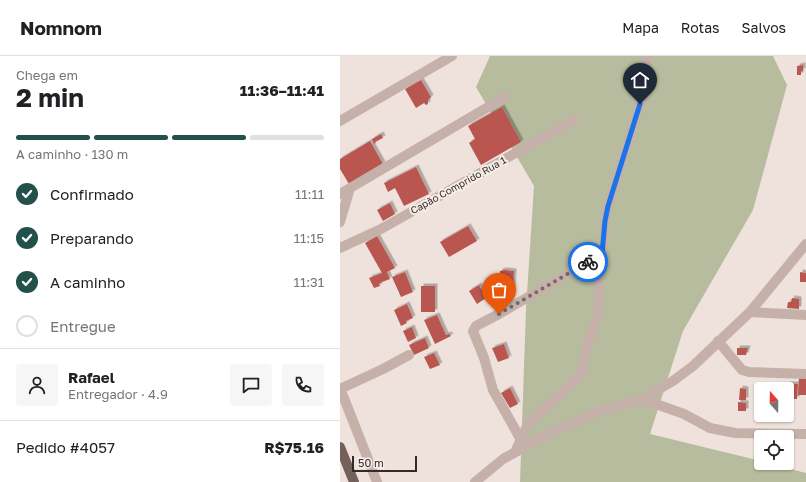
<!DOCTYPE html>
<html lang="pt">
<head>
<meta charset="utf-8">
<style>
  :root { --surface:#fff; --page:#f6f6f6; --text:#202124; --muted:#757577; --line:#e0e0e0; --accent:#22504b }
  body { margin:0; font-family:"Golos Text",sans-serif; background:var(--page); color:var(--text); height:100vh; display:flex; flex-direction:column; font-size:15px; white-space:nowrap }
  * { box-sizing:border-box; margin:0 }
  p { font-size:13px; color:var(--muted) }
  .icon { flex:none; width:22px; height:22px; fill:none; stroke:currentColor; stroke-width:2; stroke-linecap:round; stroke-linejoin:round }
  .map { position:relative; flex:1; overflow:hidden }
  .sheet { display:flex; flex-direction:column; background:var(--surface); width:340px }
  .sheet>* { flex:none }
  .needle { width:26px; rotate:340deg }
  .tools { position:absolute; left:414px; top:326px; display:grid; gap:8px }
  .tools a { display:grid; place-items:center; width:40px; height:40px; border-radius:4px; background:var(--surface); box-shadow:0 1px 3px #0004; font-size:20px }
  .scale { position:absolute; left:12px; bottom:10px; width:65px; box-sizing:border-box; padding-left:4px; border:2px solid #342a28; border-top:0; font-size:11px; line-height:14px; white-space:nowrap; color:#342a28; -webkit-text-stroke:3px #f7ede8; paint-order:stroke }
  .pin { position:absolute; display:grid; place-items:center; width:34px; height:34px; color:#fff; margin:-41px -17px; border-radius:50% 50% 50% 0; rotate:-45deg; box-shadow:0 0 4px #0007 }
  .pin .icon { rotate:45deg }
  .courier { position:absolute; display:grid; place-items:center; width:40px; height:40px; margin:-20px; border:3px solid #1a73e8; border-radius:50%; background:#fff; color:#222; box-shadow:0 1px 5px #0007 }
  .summary em { font-style:normal; font-weight:700 }
  .summary div { display:flex; flex-direction:column-reverse }
  .summary { display:flex; align-items:center; justify-content:space-between; height:68px; padding:0 16px }
  h1 { font-size:26px; font-weight:700; line-height:30px }
  .bar { display:grid; grid-template-columns:repeat(4,1fr); gap:6px 4px; align-content:center; height:48px; padding:0 16px }
  .bar i { height:5px; border-radius:3px; background:var(--line) }
  .bar .current { background:var(--accent) }
  .bar p { grid-column:span 4 }
  .line { display:flex; align-items:center; gap:10px; padding:0 16px; border-top:1px solid var(--line) }
  .line div { flex:1 }
  .round { display:grid; place-items:center; flex:none; width:42px; height:42px; border-radius:4px; background:var(--page) }
  ol { padding:0 16px; list-style:none }
  li { display:flex; align-items:center; gap:12px; height:44px }
  li p { margin-inline-start:auto }
  li .icon { padding:4px; border-radius:50%; background:var(--accent); color:#fff; stroke-width:4 }
  li:last-child { color:var(--muted) }
  li i { width:22px; height:22px; border:2px solid var(--line); border-radius:50% }
  header { display:flex; align-items:center; gap:24px; box-sizing:border-box; height:56px; padding:0 20px; background:var(--surface); border-bottom:1px solid var(--line) }
  header strong { font-size:19px }
  nav { display:flex; gap:22px; margin-inline-start:auto; font-size:14px }
  main { display:flex; flex:1; min-height:0 }
  .map>svg:first-child { display:block }
  .green { fill:#b7bc9e }
  .building { fill:#b85750; filter:url(#shadow) }
  .lines { fill:none; stroke-linecap:round; stroke-linejoin:round }
  .minor { stroke:#c5b1a9; stroke-width:10 }
  .major { stroke:#745f5b; stroke-width:10 }
  .done { stroke:#756a67; stroke-width:4; stroke-dasharray:0 7.2 }
  .route { stroke:#1a73e8; stroke-width:5 }
  .labels { text-anchor:middle; stroke-width:4; stroke-linejoin:round; paint-order:stroke }
  .street-label { font-size:10px; fill:#342a28; stroke:#f7ede8 }
</style>
</head>
<body>
<header>
<strong>Nomnom</strong>
<nav><a>Mapa</a><a>Rotas</a><a>Salvos</a></nav>
</header>
<main>
<section class="sheet">
<div class="summary"><div><h1>2 min</h1><p>Chega em</p></div><em>11:36–11:41</em></div>
<div class="bar"><i class="current"></i><i class="current"></i><i class="current"></i><i></i><p>A caminho · 130 m</p></div>
<ol>
<li><svg class="icon" aria-label="check" viewBox="0 0 24 24"><path d="M5 12l5 5 9-10"/></svg>Confirmado<p>11:11</p></li>
<li><svg class="icon" aria-label="check" viewBox="0 0 24 24"><path d="M5 12l5 5 9-10"/></svg>Preparando<p>11:15</p></li>
<li><svg class="icon" aria-label="check" viewBox="0 0 24 24"><path d="M5 12l5 5 9-10"/></svg>A caminho<p>11:31</p></li>
<li><i></i>Entregue</li>
</ol>
<div class="line" style="height:72px"><a class="round"><svg class="icon" aria-label="person" viewBox="0 0 24 24"><circle cx="12" cy="8" r="4"/><path d="M4 21q1-7 8-7t8 7"/></svg></a><div><b>Rafael</b><p>Entregador · 4.9</p></div><a class="round"><svg class="icon" aria-label="chat" viewBox="0 0 24 24"><path d="M4 5h16v11H9l-5 4z"/></svg></a><a class="round"><svg class="icon" aria-label="phone" viewBox="0 0 24 24"><path d="M5 4h4l2 5-3 2q2 4 5 5l2-3 5 2v4C11 20 4 13 5 4z"/></svg></a></div>
<div class="line" style="height:52px"><div>Pedido #4057</div><b>R$75.16</b></div>
</section>
<div class="map">
<svg width="466" height="426" viewBox="0 0 466 426">
  <defs>
    <filter id="shadow"><feDropShadow dx="2.5" dy="-2.5" stdDeviation="0" flood-color="#0004"/></filter>
  </defs>
  <rect width="100%" height="100%" fill="#efe2dc"/>
  <path class="green" d="M150 0H433L447 29 413 154 343 275 310 378 421 405V407H427L466 417V426H180L186 253 194 130 136 31Z"/>
  <path class="building" d="M463 9V15H461V19H457V10Z
    M81 24 91 41 88 44V48L86 49 84 47 76 52 65 33Z
    M162 51 181 86 141 109 129 87 135 83 128 70Z
    M41 78 43 82 35 86 36 87 34 88 32 83Z
    M30 85 43 108 9 128 0 113V103Z
    M76 111 89 138 64 150 55 132 48 136 44 127Z
    M50 147 55 158 43 165 37 154Z
    M128 170 137 185 109 201 100 186Z
    M37 180 55 212 47 216 50 223 42 226 39 228 40 230 34 232 29 222 42 217 25 187Z
    M164 214 174 215 173 232H160V215Z
    M65 216 73 236 61 241 52 221Z
    M460 216 466 217V226H460Z
    M153 225 158 234 153 236 149 227Z
    M139 229 146 242 137 248 129 235Z
    M81 230H95V256H81Z
    M452 242 459 243V253L447 252 448 246H451Z
    M67 248 73 262 66 265 67 267 61 270 54 254Z
    M97 259 106 279 109 278 111 280 95 288 84 264Z
    M72 271 76 282 68 286 63 275Z
    M85 282 89 292 74 299 69 289Z
    M164 288 169 302 158 306 152 292Z
    M397 292H408L406 299H397Z
    M94 297 100 309 90 313 84 301Z
    M459 322H466V339H458Z
    M447 328H458L457 343H452L451 340H447Z
    M170 332 178 348 170 352 161 337Z
    M400 332 406 333V344H399Z
    M398 346 406 347V355H398Z"/>
  <g class="lines">
    <path class="minor" d="M0 65 112 0
      M0 138 165 41
      M0 166 10 132
      M0 192 41 173 234 64
      M410 256 466 259
      M378 285 402 314 409 316 466 318
      M0 332 37 426
      M0 333 43 313 69 299
      M302 343 344 358 370 372 395 377 466 378
      M181 384 153 334 144 302 133 275 136 270 159 258 262 198
      M175 396 188 368 241 319 246 293 258 258 259 224 265 165 268 150 304 34 307 0
      M135 426 163 403 210 377 260 355 302 343 333 325 353 310 410 256 466 188"/>
    <path class="major" d="M0 391 14 426"/>
  </g>
  <g class="lines">
    <path class="done" d="M159 258 248 206"/>
    <path class="route" d="M248 206 262 198 265 165 268 150 300 48"/>
  </g>
  <g class="labels">
    <g class="street-label">
      <text transform="translate(118 129) rotate(-29)" y="4">Capão Comprido Rua 1</text>
    </g>
  </g>
</svg>
<div class="tools">
<a><svg class="needle" viewBox="-14 -14 28 28"><path d="M0-13l5 13h-10z" fill="#e53935"/><path d="M0 13l5-13h-10z" fill="#757577"/></svg></a>
<a><svg class="icon" aria-label="locate" viewBox="0 0 24 24"><circle cx="12" cy="12" r="6"/><path d="M12 2v4M12 18v4M2 12h4M18 12h4"/></svg></a>
</div>
<div class="scale">50 m</div>
<div class="pin" style="left:159px;top:258px;background:#ea580c"><svg class="icon" aria-label="bag" viewBox="0 0 24 24"><path d="M5 8h14l-1 12H6zM9 8a3 3 0 0 1 6 0"/></svg></div>
<div class="pin" style="left:300px;top:48px;background:#1f2937"><svg class="icon" aria-label="home" viewBox="0 0 24 24"><path d="M3 11l9-7 9 7M6 9v11h12V9"/></svg></div>
<div class="courier" style="left:248px;top:206px"><svg class="icon" aria-label="bike" viewBox="0 0 24 24"><circle cx="6" cy="16" r="4"/><circle cx="18" cy="16" r="4"/><path d="M6 16l4-8h5l3 8M10 8l3 8H6M13 5h3"/></svg></div>
</div>
</main>
</body>
</html>
